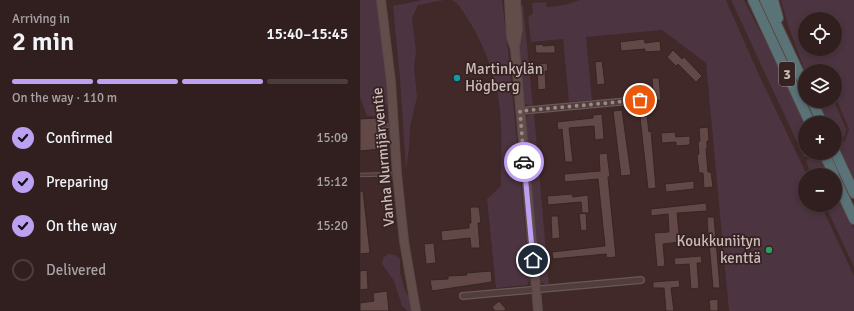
<!DOCTYPE html>
<html lang="en">
<head>
<meta charset="utf-8">
<style>
  :root { --surface:#301f1e; --page:#382727; --text:#f1f3f6; --muted:#a8a2a4; --line:#4b3d3c; --accent:#bca0f2 }
  body { margin:0; font-family:Signika,sans-serif; background:var(--page); color:var(--text); height:100vh; display:flex; flex-direction:column; font-size:15px; white-space:nowrap }
  * { box-sizing:border-box; margin:0 }
  p { font-size:13px; color:var(--muted) }
  .icon { flex:none; width:22px; height:22px; fill:none; stroke:currentColor; stroke-width:2; stroke-linecap:round; stroke-linejoin:round }
  .map { position:relative; flex:1; overflow:hidden }
  .details { display:flex; flex-direction:column; background:var(--surface); width:360px }
  .details>* { flex:none }
  .fabs { position:absolute; left:438px; top:12px; display:grid; gap:8px }
  .fabs a { display:grid; place-items:center; width:44px; height:44px; border-radius:50%; background:var(--surface); box-shadow:0 2px 6px #0003,0 0 0 1px var(--line); font-size:20px }
  .pin { position:absolute; display:grid; place-items:center; width:34px; height:34px; color:#fff; margin:-17px; border:2px solid #fff; border-radius:50%; box-shadow:0 1px 4px #0007 }
  .courier { position:absolute; display:grid; place-items:center; width:40px; height:40px; margin:-20px; border:3px solid #bca0f2; border-radius:50%; background:#fff; color:#222; box-shadow:0 1px 5px #0007 }
  .head em { font-style:normal; font-weight:600 }
  .head div { display:flex; flex-direction:column-reverse }
  .head { display:flex; align-items:center; justify-content:space-between; height:68px; padding:0 12px }
  h1 { font-size:26px; font-weight:600; line-height:30px }
  .bar { display:grid; grid-template-columns:repeat(4,1fr); gap:6px 4px; align-content:center; height:48px; padding:0 12px }
  .bar i { height:5px; border-radius:3px; background:var(--line) }
  .bar .active { background:var(--accent) }
  .bar p { grid-column:span 4 }
  ol { padding:0 12px; list-style:none }
  li { display:flex; align-items:center; gap:12px; height:44px }
  li p { margin-inline-start:auto }
  li .icon { padding:4px; border-radius:50%; background:var(--accent); color:#111; stroke-width:4 }
  li:last-child { color:var(--muted) }
  li i { width:22px; height:22px; border:2px solid var(--line); border-radius:50% }
  main { display:flex; flex:1; min-height:0 }
  .map>svg:first-child { display:block }
  .green { fill:#4c3441; fill-rule:evenodd }
  .building { fill:#624947; stroke:#372423 }
  .lines { fill:none; stroke-linecap:round; stroke-linejoin:round }
  .lane-casing { stroke:#6a5857; stroke-width:4.5 }
  .street-casing { stroke:#6a5857; stroke-width:8 }
  .secondary-casing { stroke:#594746; stroke-width:10 }
  .highway-casing { stroke:#574544; stroke-width:12 }
  .lane { stroke:#503d3c; stroke-width:2.5 }
  .street { stroke:#503d3c; stroke-width:5.5 }
  .secondary { stroke:#634d4a; stroke-width:8 }
  .highway { stroke:#597376; stroke-width:10 }
  .done { stroke:#9a8786; stroke-width:4; stroke-dasharray:0 7.2 }
  .route { stroke:#bca0f2; stroke-width:5 }
  .culture-dot { fill:#0f9aa8; stroke:#352221; stroke-width:1.5 }
  .leisure-dot { fill:#2e9e5b; stroke:#352221; stroke-width:1.5 }
  .labels { text-anchor:middle; stroke-width:3.5; stroke-linejoin:round; paint-order:stroke }
  .shield { fill:#352221; stroke:#9d8c8b; stroke-width:1 }
  .shield-label { font-size:14px; font-weight:bold; fill:#cabab9 }
  .poi-label { font-size:15px; fill:#cabab9; stroke:#352221; text-anchor:start }
  .street-label { font-size:15px; fill:#cabab9; stroke:#352221 }
</style>
</head>
<body>
<main>
<section class="details">
<div class="head"><div><h1>2 min</h1><p>Arriving in</p></div><em>15:40–15:45</em></div>
<div class="bar"><i class="active"></i><i class="active"></i><i class="active"></i><i></i><p>On the way · 110 m</p></div>
<ol>
<li><svg class="icon" aria-label="check" viewBox="0 0 24 24"><path d="M5 12l5 5 9-10"/></svg>Confirmed<p>15:09</p></li>
<li><svg class="icon" aria-label="check" viewBox="0 0 24 24"><path d="M5 12l5 5 9-10"/></svg>Preparing<p>15:12</p></li>
<li><svg class="icon" aria-label="check" viewBox="0 0 24 24"><path d="M5 12l5 5 9-10"/></svg>On the way<p>15:20</p></li>
<li><i></i>Delivered</li>
</ol>
</section>
<div class="map">
<svg width="494" height="311" viewBox="0 0 494 311">
  <rect width="100%" height="100%" fill="#402928"/>
  <path class="green" d="M0 0H18L25 56 23 57 25 69 28 109 25 102 27 121H23L18 116H7L0 97Z
    M63 0H84L58 5 52 18 56 51 54 67 57 97 50 127 49 148 46 170 40 79 33 6Z
    M92 0H142L148 49 170 279 167 285 136 288 127 199 141 186C141 165 142 145 141 125 140 89 128 51 109 21 104 14 100 4 92 0Z
    M220 0H366L399 75 447 175H445V205H461L494 276V311H369L346 63 302 30 226 37 232 100 209 102 203 39 171 42 168 17 173 13 172 3 186 2 187 7 205 5Z
    M371 0H384L410 50 445 125V153H454L444 157Z
    M421 0H494V179L478 145 485 141 489 129 475 96V71H445L428 25ZM445 19H475V49H445Z
    M163 5 173 107 165 104 163 98 160 59 159 11 160 7Z
    M458 101H474L486 129 485 136 477 143 475 139V123H468Z
    M174 113 189 286 181 282 180 279 165 123 167 116Z
    M459 154 468 175H451L446 160Z
    M475 189 494 229V267L465 205H475Z
    M28 254 35 255 40 259V272L45 291 50 298 53 311H48L42 306 34 281 22 264 23 258Z"/>
  <path class="building" d="M284 39 285 43 300 41 301 51 285 52V49L261 51 260 42Z
    M183 44V46L195 45V53H176L175 45Z
    M313 50 322 59 324 57 342 76 336 82 318 64 316 66 307 57Z
    M242 61 245 84 237 85 235 62Z
    M187 63 188 71H185L186 89 178 90 177 71H178V64Z
    M292 78H299L301 100 294 101Z
    M262 110 271 175 261 176 253 111Z
    M242 114 244 139 235 140 234 126 209 128 213 162H205L202 129 198 130 197 122 233 118V115Z
    M287 116 289 132 291 131 296 188 288 189 280 117Z
    M18 118V122L23 121 20 127 24 129 25 144H20L21 149 0 151V119Z
    M348 127 349 141H347V149H346L348 172H351L353 187 344 188 343 173H339L337 155 339 154 338 142 340 141 339 128Z
    M315 132 316 137 330 136V145L316 146V142L302 143 301 133Z
    M247 153 250 177H248L256 257 247 258 246 254 193 259 192 252 245 246 238 179 205 182 204 174 240 171 239 154Z
    M334 181V189L306 192 305 184Z
    M3 191 10 253 0 254V192Z
    M212 194 213 197 228 195 229 213H222L221 202 188 205 187 196Z
    M346 203 347 211 317 213 320 242 303 244 305 266 297 267 294 233 309 232 308 214 291 216V209Z
    M110 207H119L121 223H118L120 248H111L110 238 82 241 81 231 109 228V223H111Z
    M226 213 227 230 221 231 219 214Z
    M191 216H198L200 238 192 239Z
    M347 217H354L360 288H353L349 243 328 246 327 237 348 235Z
    M74 243 76 263 66 264 64 244Z
    M341 256 342 263H337L339 288 331 289 329 264 315 265 314 258Z
    M7 270 8 289 0 290V271Z
    M131 271 132 282 72 291 70 280 88 279V276L107 275 106 273Z
    M319 280 320 287 311 288 314 311H306L304 288H293V282Z
    M27 291 29 311H0V303L14 301 13 293Z
    M358 299V311H350L349 300Z
    M139 301 146 309 144 311H135L132 307Z"/>
  <g class="lines">
    <g class="lane-casing">
      <path id="lane" d="M23 126 33 125
        M0 175 35 174"/>
    </g>
    <g class="street-casing">
      <path id="street" d="M160 111 280 100
        M103 296 281 280"/>
    </g>
    <g class="secondary-casing">
      <path id="secondary" d="M21 0 31 82 37 174 44 241 56 311
        M149 0 151 37 155 49 178 311
        M155 46 158 29 156 0"/>
    </g>
    <g class="highway-casing">
      <path id="highway" d="M393 0 450 123
        M405 0 445 86
        M413 0 418 18
        M452 101 462 123
        M475 152 494 193
        M464 153 474 175
        M475 178 494 219"/>
    </g>
    <use href="#lane" class="lane"/>
    <use href="#street" class="street"/>
    <use href="#secondary" class="secondary"/>
    <use href="#highway" class="highway"/>
  </g>
  <g class="lines">
    <path class="done" d="M164 162 160 111 280 100"/>
    <path class="route" d="M164 162 173 260"/>
  </g>
  <circle class="culture-dot" cx="97" cy="78" r="4"/>
  <circle class="leisure-dot" cx="409" cy="250" r="4"/>
  <g class="labels">
    <rect class="shield" x="419" y="62" width="16" height="24" rx="3"/>
    <g class="shield-label">
      <text x="427" y="79">3</text>
    </g>
    <g class="poi-label">
      <text x="105" y="74">Martinkylän<tspan x="105" dy="17">Högberg</tspan></text>
      <text x="401" y="246" text-anchor="end">Koukkuniityn<tspan x="401" dy="17">kenttä</tspan></text>
    </g>
    <g class="street-label">
      <text transform="translate(23 157) rotate(-95)" y="5">Vanha Nurmijärventie</text>
    </g>
  </g>
</svg>
<div class="fabs">
<a><svg class="icon" aria-label="locate" viewBox="0 0 24 24"><circle cx="12" cy="12" r="6"/><path d="M12 2v4M12 18v4M2 12h4M18 12h4"/></svg></a>
<a><svg class="icon" aria-label="layers" viewBox="0 0 24 24"><path d="M12 4l9 5-9 5-9-5zM3 14l9 5 9-5"/></svg></a>
<a>+</a>
<a>−</a>
</div>
<div class="pin" style="left:280px;top:100px;background:#ea580c"><svg class="icon" aria-label="bag" viewBox="0 0 24 24"><path d="M5 8h14l-1 12H6zM9 8a3 3 0 0 1 6 0"/></svg></div>
<div class="pin" style="left:173px;top:260px;background:#1f2937"><svg class="icon" aria-label="home" viewBox="0 0 24 24"><path d="M3 11l9-7 9 7M6 9v11h12V9"/></svg></div>
<div class="courier" style="left:164px;top:162px"><svg class="icon" aria-label="car" viewBox="0 0 24 24"><path d="M5 17H2v-5l4-1 3-4h7l3 4 3 1v5h-3M9 17h6M6 11h13"/><circle cx="7" cy="17" r="2"/><circle cx="17" cy="17" r="2"/></svg></div>
</div>
</main>
</body>
</html>
